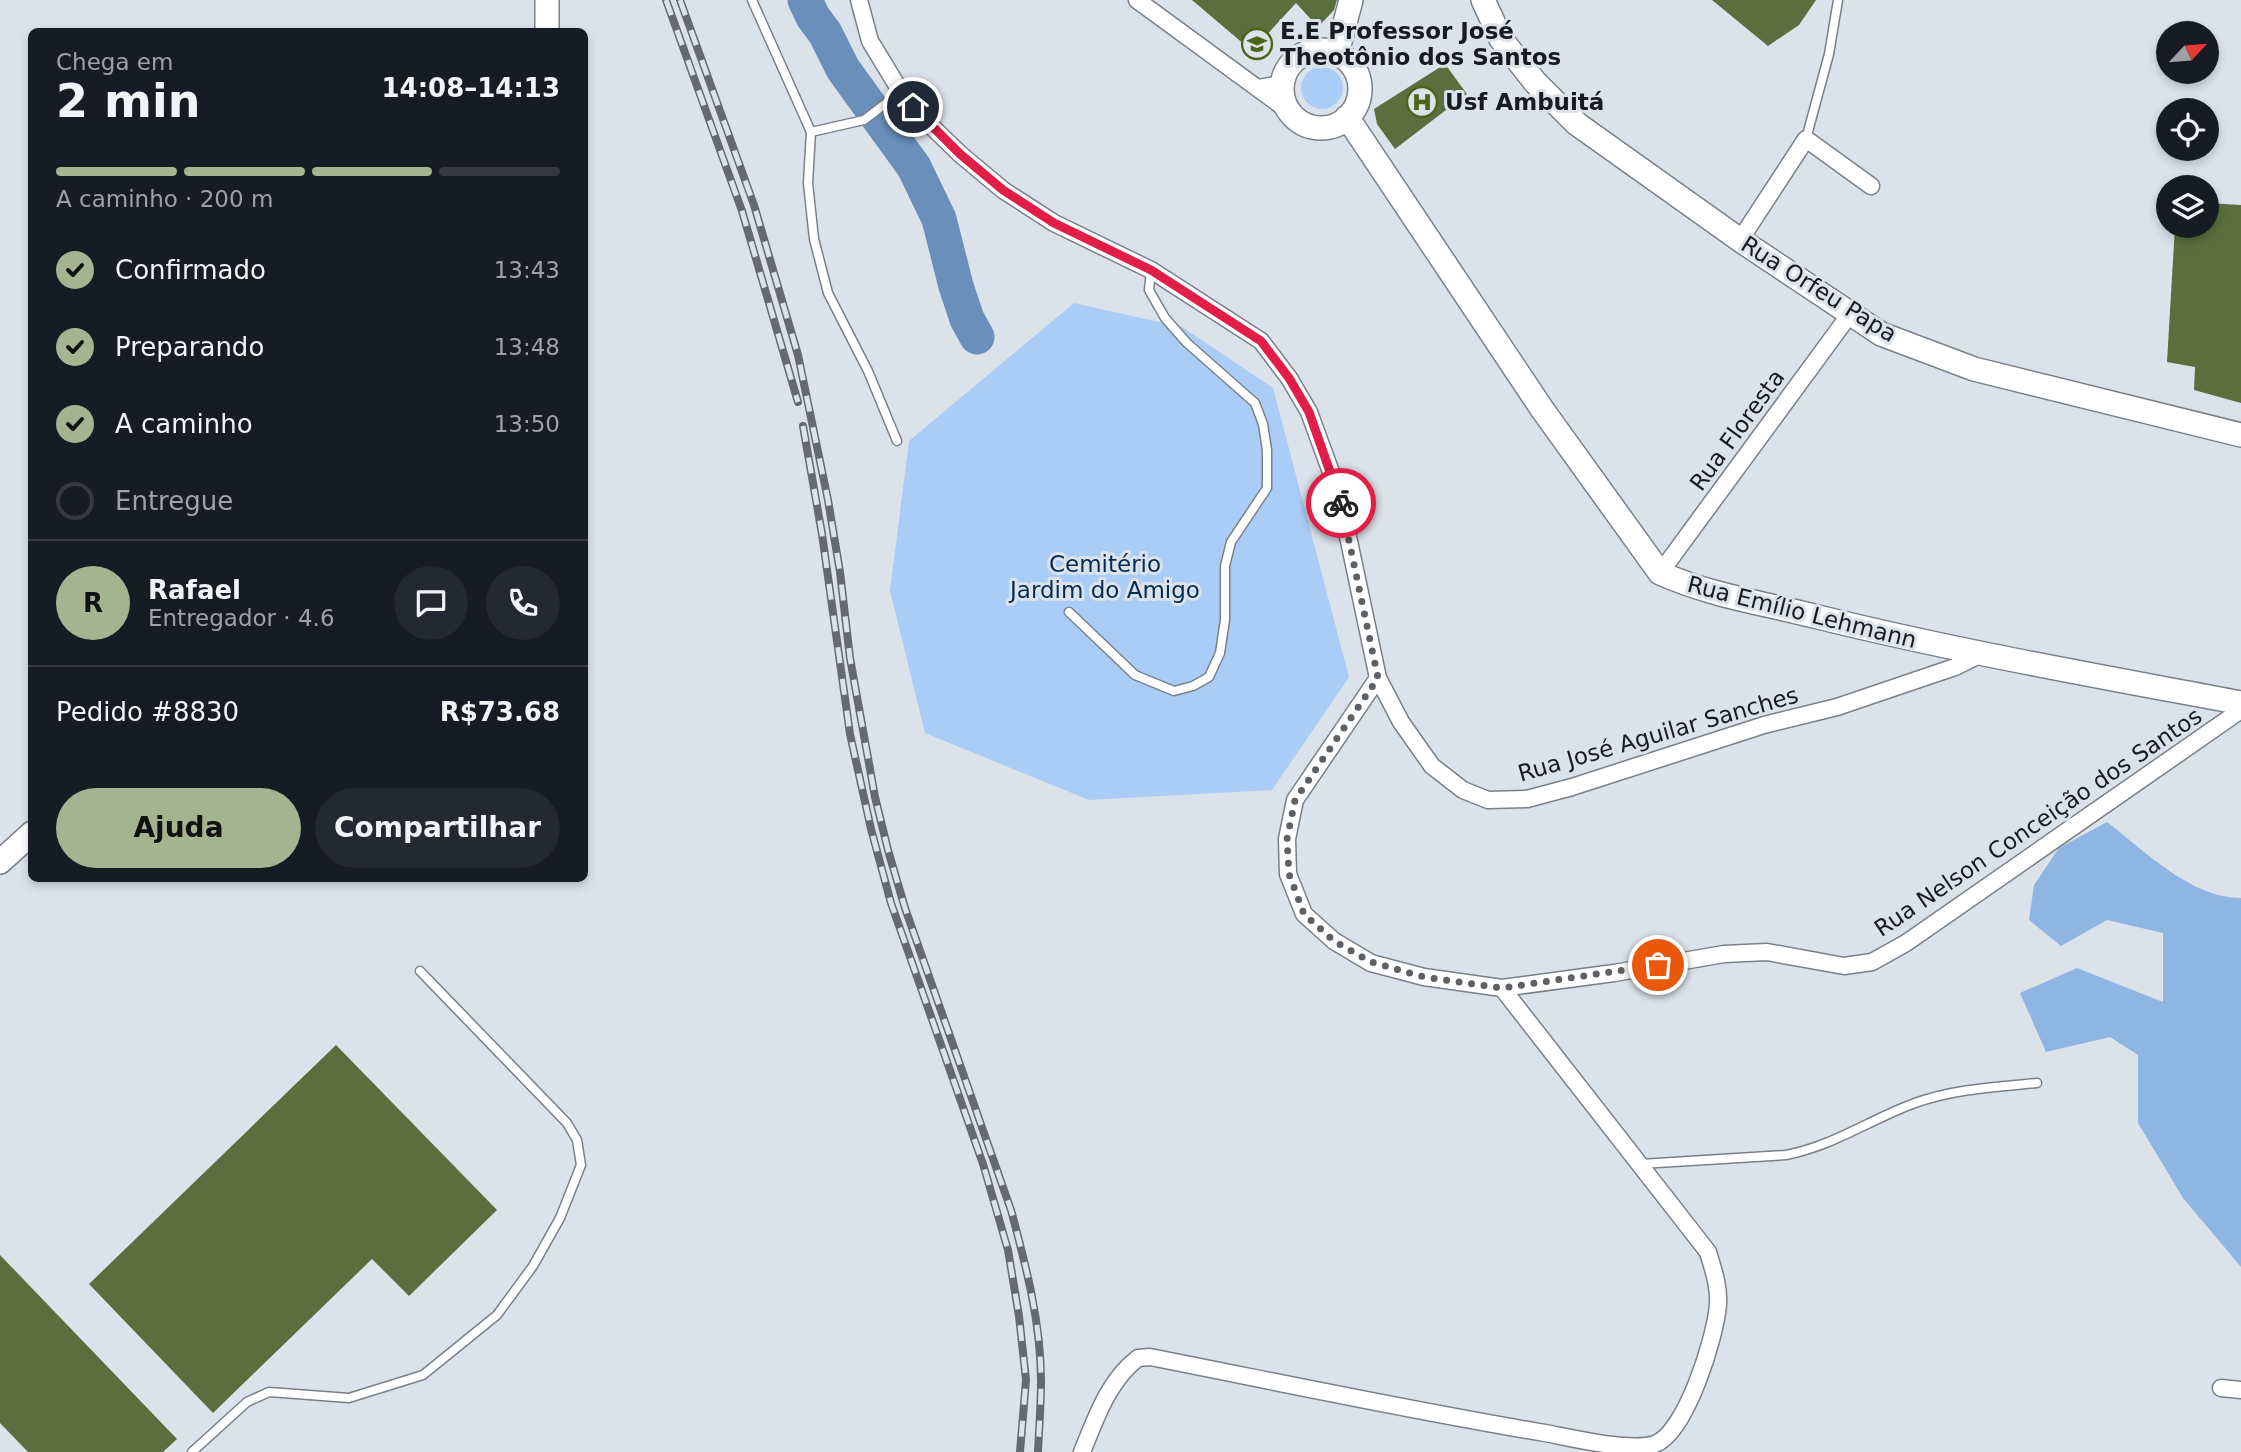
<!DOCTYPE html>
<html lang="pt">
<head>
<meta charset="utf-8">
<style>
  :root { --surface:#171b24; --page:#242831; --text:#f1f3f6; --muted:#9ea1a6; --line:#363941; --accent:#a5b391 }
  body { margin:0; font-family:"DejaVu Sans",sans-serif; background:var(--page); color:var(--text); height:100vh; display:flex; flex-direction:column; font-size:26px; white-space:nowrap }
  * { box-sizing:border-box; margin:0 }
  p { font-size:23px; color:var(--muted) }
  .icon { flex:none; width:38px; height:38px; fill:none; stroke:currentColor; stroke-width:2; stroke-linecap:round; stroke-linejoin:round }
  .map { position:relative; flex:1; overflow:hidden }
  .details { position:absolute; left:28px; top:28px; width:560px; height:854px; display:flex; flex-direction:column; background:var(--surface); border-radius:10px; box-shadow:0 4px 10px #0003 }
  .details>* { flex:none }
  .needle { width:46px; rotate:64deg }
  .buttons { position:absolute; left:2156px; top:21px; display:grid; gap:14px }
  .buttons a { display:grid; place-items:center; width:63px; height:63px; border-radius:50%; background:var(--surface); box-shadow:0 4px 10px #0003; font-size:35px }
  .pin { position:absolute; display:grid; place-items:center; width:60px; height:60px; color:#fff; margin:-30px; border:4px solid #fff; border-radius:50%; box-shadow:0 2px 7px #0007 }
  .courier { position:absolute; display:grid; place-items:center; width:70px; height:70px; margin:-35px; border:5px solid #e11d48; border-radius:50%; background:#fff; color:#222; box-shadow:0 2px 9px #0007 }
  .head em { font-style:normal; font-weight:700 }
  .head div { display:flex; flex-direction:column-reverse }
  .head { display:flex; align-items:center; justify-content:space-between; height:119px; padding:0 28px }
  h1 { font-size:46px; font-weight:700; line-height:52px }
  .bar { display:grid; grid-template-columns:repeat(4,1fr); gap:10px 7px; align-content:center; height:84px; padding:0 28px }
  .bar i { height:9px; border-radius:5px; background:var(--line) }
  .bar .active { background:var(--accent) }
  .bar p { grid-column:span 4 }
  .line { display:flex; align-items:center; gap:18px; padding:0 28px; border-top:2px solid var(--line) }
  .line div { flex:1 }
  .round { display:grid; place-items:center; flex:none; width:74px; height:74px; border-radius:37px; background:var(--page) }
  ol { padding:0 28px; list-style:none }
  li { display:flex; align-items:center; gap:21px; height:77px }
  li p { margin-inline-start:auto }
  li .icon { padding:7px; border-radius:50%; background:var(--accent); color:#111; stroke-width:4 }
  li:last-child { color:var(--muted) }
  li i { width:38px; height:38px; border:4px solid var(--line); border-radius:50% }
  .button { display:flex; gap:14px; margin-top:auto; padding:14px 28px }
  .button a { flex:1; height:80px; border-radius:42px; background:var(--accent); color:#111; font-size:28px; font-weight:700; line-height:80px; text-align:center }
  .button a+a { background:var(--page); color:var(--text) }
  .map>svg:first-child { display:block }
  .green { fill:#aacdf8 }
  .forest { fill:#8fb5e2 }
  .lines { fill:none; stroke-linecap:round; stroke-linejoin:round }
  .river { stroke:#6a8fba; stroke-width:35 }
  .building { fill:#5a6f3d }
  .lane-casing { stroke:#7a8087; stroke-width:11 }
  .street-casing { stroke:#7a8087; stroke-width:19 }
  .secondary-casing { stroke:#7a8087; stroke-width:26 }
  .lane { stroke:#fff; stroke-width:8 }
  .street { stroke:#fff; stroke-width:16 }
  .secondary { stroke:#fff; stroke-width:23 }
  .rail-casing { stroke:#666a6f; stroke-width:8 }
  .rail { stroke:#dce2ea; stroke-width:5; stroke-dasharray:16; stroke-linecap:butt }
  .done { stroke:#5d6065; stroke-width:7; stroke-dasharray:0 12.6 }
  .route { stroke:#e11d48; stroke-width:9 }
  .labels { text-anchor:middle; stroke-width:6; stroke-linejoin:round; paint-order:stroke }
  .poi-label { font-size:23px; font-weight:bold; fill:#181a1d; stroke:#dce2ea; text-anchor:start }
  .street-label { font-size:23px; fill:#181a1d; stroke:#dce2ea }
  .park-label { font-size:23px; fill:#032c54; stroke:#dce2ea }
</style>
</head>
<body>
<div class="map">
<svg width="2241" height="1452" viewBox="0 0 2241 1452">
  <rect width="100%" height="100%" fill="#dce2ea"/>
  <path class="green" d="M1301 88a21 21 0 1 1 42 0a21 21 0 1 1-42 0Z
    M1074 303 1182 327 1273 388 1349 677 1272 790 1089 800 925 733 890 591 909 441Z"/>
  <path class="forest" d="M2107 822C2146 852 2191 898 2241 898V1267L2183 1198 2138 1123V1055L2110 1037 2046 1052 2020 993 2077 968 2163 1002V933L2107 920 2061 946 2029 920 2034 885 2059 848Z"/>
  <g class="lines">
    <path class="river" d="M805 0 813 17 825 33 843 69 914 167 939 219 956 286 967 319 977 337"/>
  </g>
  <path class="building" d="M1192 0H1337L1334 10 1318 27 1296 3 1252 51Z
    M1712 0H1816L1799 25 1768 46Z
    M1445 64 1467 94 1395 149 1377 124 1374 109Z
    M2207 203 2241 205V403L2194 390 2195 367 2167 362 2175 226H2207Z
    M336 1045 497 1210 409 1296 372 1259 213 1413 89 1284Z
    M0 1255 177 1439 163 1452H28L0 1423Z"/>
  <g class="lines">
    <g class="lane-casing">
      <path id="lane" d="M752 0 811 132 808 183 814 239 828 293 868 371 897 441
        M811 132 864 120 901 92
        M1806 139 1829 54 1838 0
        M1069 612 1135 675 1174 691 1193 686 1209 677 1220 653 1225 620V566L1231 542 1267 488V450L1263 424 1255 403 1187 343 1165 318 1149 290 1151 270
        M1641 1164 1786 1155C1833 1146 1871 1119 1915 1103 1954 1089 1996 1087 2037 1083
        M192 1452 247 1402 269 1392 349 1398 423 1375 497 1315 533 1266 560 1218 581 1165 577 1140 567 1123 420 971"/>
    </g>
    <g class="street-casing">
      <path id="street" d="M859 0 870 41 901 92 926 121 960 154 1003 190 1054 223 1151 270 1261 341 1289 378 1309 412 1339 494 1378 678 1401 722 1432 766 1463 790 1488 800 1527 799 1572 787 1764 725 1837 707 1955 667 1981 654
        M1137 0 1290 112
        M1258 88 1282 84
        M1740 240 1806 139 1871 186
        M1660 573 1850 314
        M1378 678 1295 800 1287 839 1288 874 1304 914 1334 941 1371 963 1424 977 1502 988 1614 973 1724 954 1767 952 1844 966 1872 962 1906 943 2241 710
        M2221 1388 2241 1390
        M1082 1452C1096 1418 1108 1381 1138 1358L1150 1357C1282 1383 1413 1411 1545 1433 1572 1438 1630 1452 1655 1444 1686 1433 1716 1336 1718 1304 1719 1285 1713 1269 1708 1252L1502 988"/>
    </g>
    <g class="secondary-casing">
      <path id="secondary" d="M1483 0 1501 39 1535 82 1577 124 1740 240 1881 334 1974 369 2241 435
        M547 32V0
        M1282 89a39 39 0 1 1 78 0a39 39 0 1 1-78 0Z
        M1337 53 1351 0
        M1347 117 1542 409 1660 573C1709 595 1762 603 1814 616 1955 651 2098 676 2241 703
        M0 862 32 833"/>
    </g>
    <use href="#lane" class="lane"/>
    <use href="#street" class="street"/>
    <use href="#secondary" class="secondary"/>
    <g class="rail-casing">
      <path id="rail" d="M666 0 742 211 798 402
        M680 0 754 205 798 355 828 500 840 572 850 658 875 797 888 850 905 908 1011 1210C1026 1266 1041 1323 1041 1381 1041 1405 1039 1429 1038 1452
        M803 426 822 534 850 734 871 829 891 903 983 1164 1008 1250 1019 1316 1026 1380 1020 1452"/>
    </g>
    <use href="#rail" class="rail"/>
  </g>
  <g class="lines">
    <path class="done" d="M1341 503 1378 678 1295 800 1287 839 1289 874 1304 914 1334 941 1371 962 1424 977 1502 988 1658 965"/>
    <path class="route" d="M913 107 960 154 1003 190 1054 223 1151 270 1261 341 1289 378 1309 412 1341 503"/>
  </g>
  <defs>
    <g id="school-ring" transform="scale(1.575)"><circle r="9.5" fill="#dce2ea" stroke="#496516" stroke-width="1.5"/><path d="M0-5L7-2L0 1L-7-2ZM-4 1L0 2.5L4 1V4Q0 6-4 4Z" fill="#496516"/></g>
    <g id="hospital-ring" transform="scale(1.575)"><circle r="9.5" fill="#dce2ea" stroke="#496516" stroke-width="1.5"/><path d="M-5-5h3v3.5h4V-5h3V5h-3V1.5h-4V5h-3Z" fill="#496516"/></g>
  </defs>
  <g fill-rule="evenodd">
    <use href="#school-ring" x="1257" y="44"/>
    <use href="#hospital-ring" x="1422" y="102"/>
  </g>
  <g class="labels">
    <g class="poi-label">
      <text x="1280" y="39">E.E Professor José<tspan x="1280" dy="26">Theotônio dos Santos</tspan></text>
      <text x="1445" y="110">Usf Ambuitá</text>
    </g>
    <g class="street-label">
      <text transform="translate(1819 289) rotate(32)" y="8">Rua Orfeu Papa</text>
      <text transform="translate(1737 430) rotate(-54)" y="8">Rua Floresta</text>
      <text transform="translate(1802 612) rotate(14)" y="8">Rua Emílio Lehmann</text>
      <text transform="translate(1658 734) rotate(-16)" y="8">Rua José Aguilar Sanches</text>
      <text transform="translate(2038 822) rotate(-34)" y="8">Rua Nelson Conceição dos Santos</text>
    </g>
    <g class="park-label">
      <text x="1105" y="572">Cemitério<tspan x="1105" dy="26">Jardim do Amigo</tspan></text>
    </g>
  </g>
</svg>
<div class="buttons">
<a><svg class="needle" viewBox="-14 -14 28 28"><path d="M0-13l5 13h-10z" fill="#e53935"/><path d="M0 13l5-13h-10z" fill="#9ea1a6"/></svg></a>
<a><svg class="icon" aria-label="locate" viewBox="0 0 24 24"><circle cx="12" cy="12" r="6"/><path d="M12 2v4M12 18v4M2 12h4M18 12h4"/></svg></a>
<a><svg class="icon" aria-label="layers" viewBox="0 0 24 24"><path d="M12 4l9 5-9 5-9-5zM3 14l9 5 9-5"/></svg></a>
</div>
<div class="pin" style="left:1658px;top:965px;background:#ea580c"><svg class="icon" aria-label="bag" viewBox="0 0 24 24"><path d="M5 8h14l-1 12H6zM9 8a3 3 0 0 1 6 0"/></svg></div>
<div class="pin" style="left:913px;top:107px;background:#1f2937"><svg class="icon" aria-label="home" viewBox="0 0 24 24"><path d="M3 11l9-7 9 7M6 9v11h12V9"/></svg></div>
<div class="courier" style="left:1341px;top:503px"><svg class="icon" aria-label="bike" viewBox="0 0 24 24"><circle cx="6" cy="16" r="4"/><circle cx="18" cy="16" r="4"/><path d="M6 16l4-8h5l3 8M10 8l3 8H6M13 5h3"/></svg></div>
<section class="details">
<div class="head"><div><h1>2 min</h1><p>Chega em</p></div><em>14:08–14:13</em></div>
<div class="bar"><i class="active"></i><i class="active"></i><i class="active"></i><i></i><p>A caminho · 200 m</p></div>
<ol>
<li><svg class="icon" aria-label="check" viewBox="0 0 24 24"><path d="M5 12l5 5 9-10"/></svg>Confirmado<p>13:43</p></li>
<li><svg class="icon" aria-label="check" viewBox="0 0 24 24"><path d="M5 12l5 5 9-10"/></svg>Preparando<p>13:48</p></li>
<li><svg class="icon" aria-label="check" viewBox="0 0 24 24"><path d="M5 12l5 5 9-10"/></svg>A caminho<p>13:50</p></li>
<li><i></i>Entregue</li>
</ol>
<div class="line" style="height:126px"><b class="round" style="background:var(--accent);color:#111">R</b><div><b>Rafael</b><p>Entregador · 4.6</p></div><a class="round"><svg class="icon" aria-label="chat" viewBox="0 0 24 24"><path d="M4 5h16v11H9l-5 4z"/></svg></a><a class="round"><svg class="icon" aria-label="phone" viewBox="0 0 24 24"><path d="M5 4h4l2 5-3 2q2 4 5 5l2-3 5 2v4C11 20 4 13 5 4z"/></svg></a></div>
<div class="line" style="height:91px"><div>Pedido #8830</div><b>R$73.68</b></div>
<div class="button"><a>Ajuda</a><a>Compartilhar</a></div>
</section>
</div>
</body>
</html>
